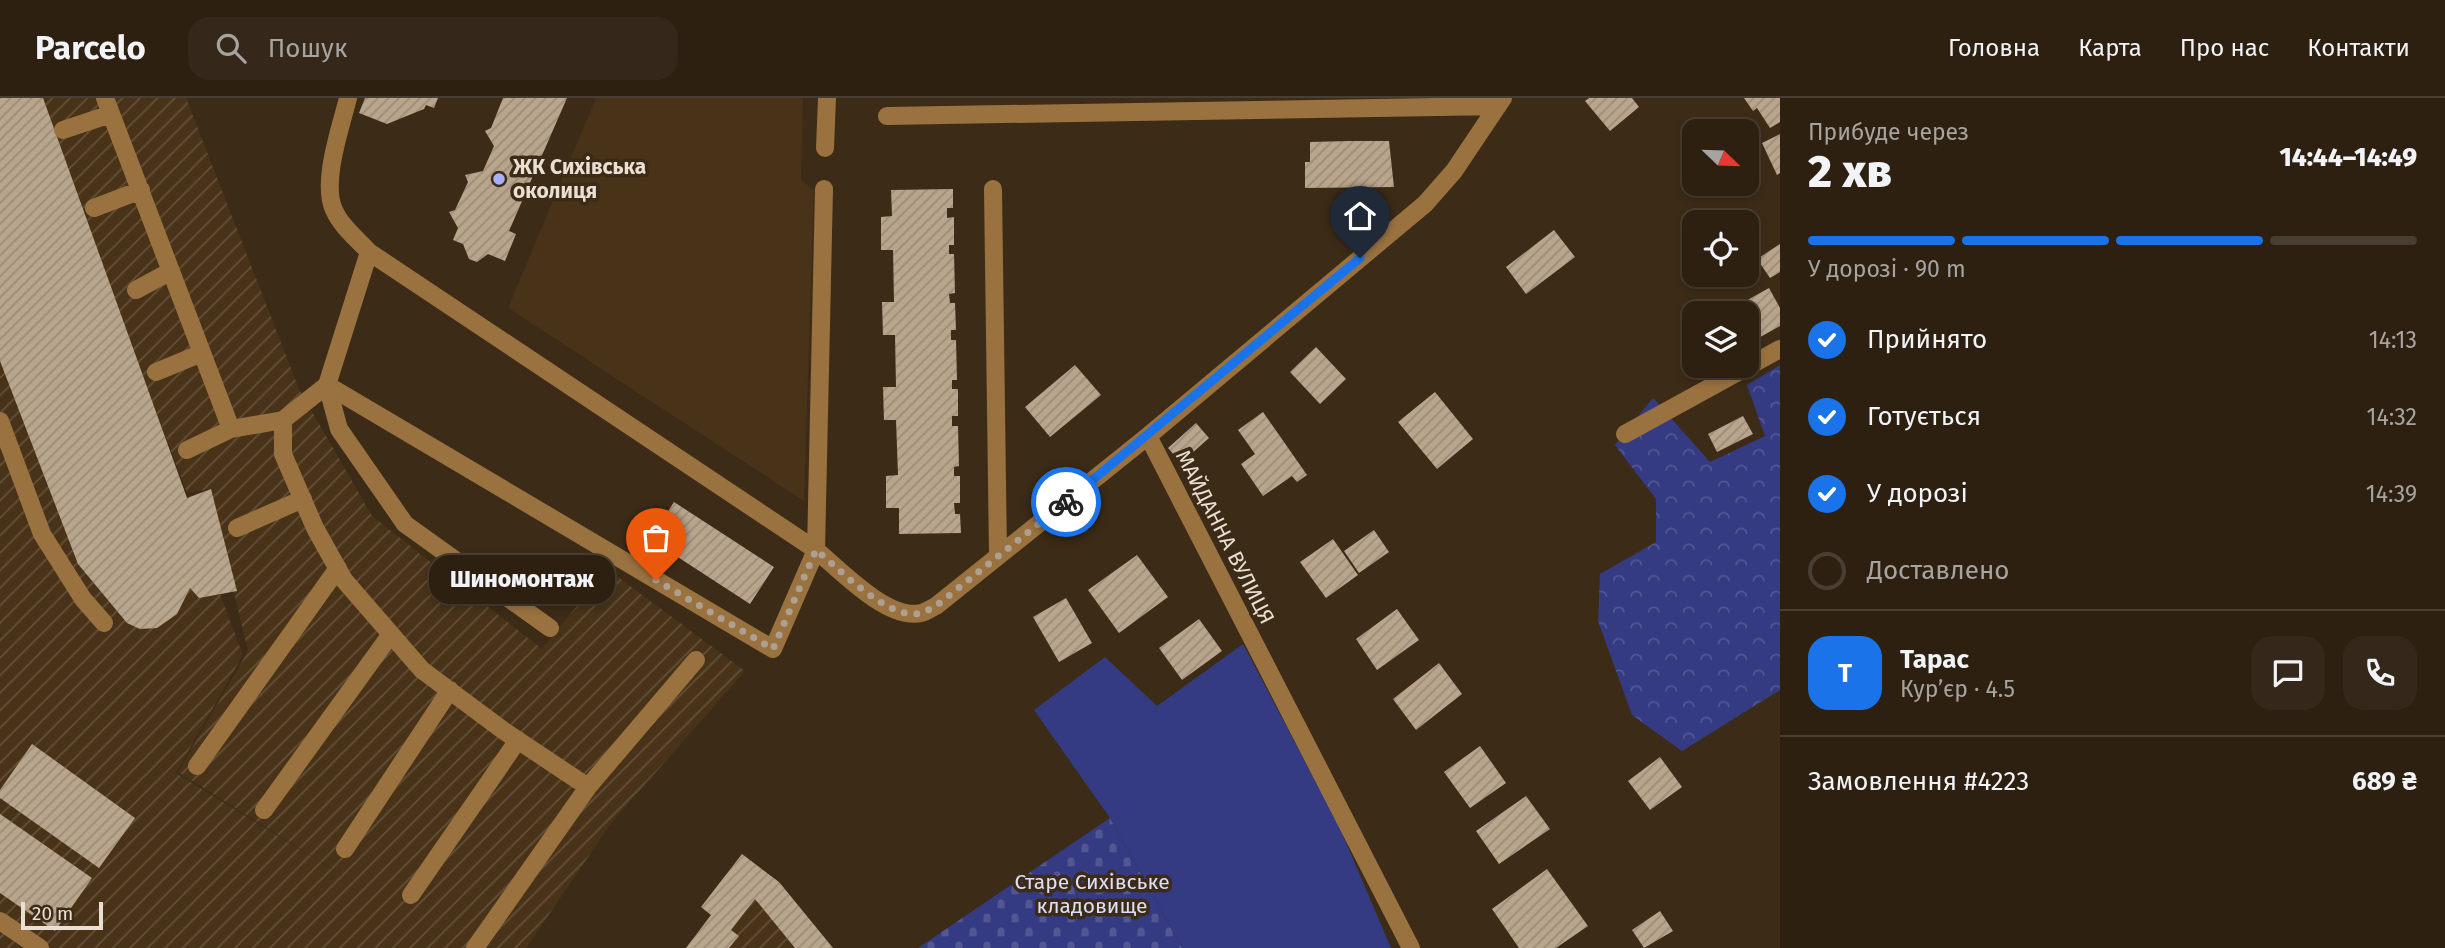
<!DOCTYPE html>
<html lang="uk">
<head>
<meta charset="utf-8">
<style>
  :root { --surface:#2d2011; --page:#35281a; --text:#f1f3f6; --muted:#a7a39f; --line:#483e31; --accent:#1a73e8 }
  body { margin:0; font-family:"Fira Sans",sans-serif; background:var(--page); color:var(--text); height:100vh; display:flex; flex-direction:column; font-size:26px; white-space:nowrap }
  * { box-sizing:border-box; margin:0 }
  p { font-size:23px; color:var(--muted) }
  .icon { flex:none; width:38px; height:38px; fill:none; stroke:currentColor; stroke-width:2; stroke-linecap:round; stroke-linejoin:round }
  .map { position:relative; flex:1; overflow:hidden }
  .details { display:flex; flex-direction:column; background:var(--surface); width:665px }
  .details>* { flex:none }
  .needle { width:46px; rotate:113deg }
  .buttons { position:absolute; left:1682px; top:21px; display:grid; gap:14px }
  .buttons a { display:grid; place-items:center; width:77px; height:77px; border-radius:14px; background:var(--surface); box-shadow:0 4px 10px #0003,0 0 0 2px var(--line); font-size:35px }
  .scale { position:absolute; left:21px; bottom:18px; width:82px; box-sizing:border-box; padding-left:7px; border:4px solid #eadfd2; border-top:0; font-size:19px; line-height:24px; white-space:nowrap; color:#eadfd2; -webkit-text-stroke:5px #3c2b17; paint-order:stroke }
  .pin { position:absolute; display:grid; place-items:center; width:60px; height:60px; color:#fff; margin:-72px -30px; border-radius:50% 50% 50% 0; rotate:-45deg; box-shadow:0 0 7px #0007 }
  .pin .icon { rotate:45deg }
  .courier { position:absolute; display:grid; place-items:center; width:70px; height:70px; margin:-35px; border:5px solid #1a73e8; border-radius:50%; background:#fff; color:#222; box-shadow:0 2px 9px #0007 }
  .bubble { position:absolute; height:49px; border-radius:21px; background:var(--surface); box-shadow:0 4px 10px #0003,0 0 0 2px var(--line); font-size:23px; font-weight:800; line-height:49px; text-align:center }
  .summary em { font-style:normal; font-weight:800 }
  .summary div { display:flex; flex-direction:column-reverse }
  .summary { display:flex; align-items:center; justify-content:space-between; height:119px; padding:0 28px }
  h1 { font-size:46px; font-weight:800; line-height:52px }
  .bar { display:grid; grid-template-columns:repeat(4,1fr); gap:10px 7px; align-content:center; height:84px; padding:0 28px }
  .bar i { height:9px; border-radius:5px; background:var(--line) }
  .bar .current { background:var(--accent) }
  .bar p { grid-column:span 4 }
  .line { display:flex; align-items:center; gap:18px; padding:0 28px; border-top:2px solid var(--line) }
  .line div { flex:1 }
  .round { display:grid; place-items:center; flex:none; width:74px; height:74px; border-radius:21px; background:var(--page) }
  ol { padding:0 28px; list-style:none }
  li { display:flex; align-items:center; gap:21px; height:77px }
  li p { margin-inline-start:auto }
  li .icon { padding:7px; border-radius:50%; background:var(--accent); color:#fff; stroke-width:4 }
  li:last-child { color:var(--muted) }
  li i { width:38px; height:38px; border:4px solid var(--line); border-radius:50% }
  header { display:flex; align-items:center; gap:42px; box-sizing:border-box; height:98px; padding:0 35px; background:var(--surface); border-bottom:2px solid var(--line) }
  header strong { font-size:33px }
  nav { display:flex; gap:38px; margin-inline-start:auto; font-size:24px }
  .search { width:490px; height:63px; background:var(--page); display:flex; align-items:center; gap:18px; box-sizing:border-box; padding:0 24px; border-radius:21px; color:var(--muted); font-size:26px }
  main { display:flex; flex:1; min-height:0 }
  .map>svg:first-child { display:block }
  .built { fill:#483318 }
  .industrial { fill:url(#industrial-furrows) }
  .forest { fill:url(#forest-crowns) }
  .cemetery { fill:url(#cemetery-stones) }
  .garden { fill:#353b82 }
  .building { fill:url(#building-hatch) }
  .lines { fill:none; stroke-linecap:round; stroke-linejoin:round }
  .minor { stroke:#9a7240; stroke-width:18 }
  .done { stroke:#ada091; stroke-width:7; stroke-dasharray:0 12.6 }
  .route { stroke:#1a73e8; stroke-width:9 }
  .poi-dot { fill:#a4b1fc; stroke:#3c2b17; stroke-width:2.5 }
  .labels { text-anchor:middle; stroke-width:7; stroke-linejoin:round; paint-order:stroke }
  .poi-label { font-size:21px; font-weight:bold; fill:#eadfd2; stroke:#3c2b17; text-anchor:start }
  .street-label { font-size:21px; fill:#eadfd2; stroke:#3c2b17 }
  .park-label { font-size:21px; fill:#dbe0f6; stroke:#3c2b17 }
</style>
</head>
<body>
<header>
<strong>Parcelo</strong>
<div class="search"><svg class="icon" aria-label="search" viewBox="0 0 24 24"><circle cx="10" cy="10" r="6"/><path d="M15 15l6 6"/></svg>Пошук</div>
<nav><a>Головна</a><a>Карта</a><a>Про нас</a><a>Контакти</a></nav>
</header>
<main>
<div class="map">
<svg width="1780" height="850" viewBox="0 0 1780 850">
  <defs>
    <pattern id="industrial-furrows" width="10" height="10" patternUnits="userSpaceOnUse" patternTransform="scale(1.75)"><rect width="10" height="10" fill="#483318"/><path d="M-1 1l2-2M0 10L10 0M9 11l2-2" fill="none" stroke="#635039"/></pattern>
    <pattern id="forest-crowns" width="20" height="18" patternUnits="userSpaceOnUse" patternTransform="scale(1.75)"><rect width="20" height="18" fill="#353b82"/><path d="M2 6a3 3 0 1 1 6 0M12 15a3 3 0 1 1 6 0" fill="none" stroke="#525793"/></pattern>
    <pattern id="cemetery-stones" width="16" height="16" patternUnits="userSpaceOnUse" patternTransform="scale(1.75)"><rect width="16" height="16" fill="#353b82"/><path d="M2 7V4a2 2 0 0 1 4 0v3zM10 15v-3a2 2 0 0 1 4 0v3z" fill="#525793"/></pattern>
    <pattern id="building-hatch" width="6" height="6" patternUnits="userSpaceOnUse" patternTransform="scale(1.75)"><rect width="6" height="6" fill="#b9a48c"/><path d="M-1 1l2-2M0 6l6-6M5 7l2-2" fill="none" stroke="#9c8c79"/></pattern>
  </defs>
  <rect width="100%" height="100%" fill="#3c2b17"/>
  <path class="built" d="M596 0H803L801 82 814 92 804 403 508 210Z"/>
  <path class="industrial" d="M0 0H33L243 557 176 675 369 794 178 674 248 553 209 391 187 395 38 0H186L299 291 372 418 542 551 607 471 745 573 612 724 526 850H0Z
    M742 756 779 784 833 850H686L711 817 701 809Z"/>
  <path class="forest" d="M1780 267V592L1682 653 1632 617 1598 523 1600 476 1656 444V401L1615 347 1653 300 1710 364 1765 338 1747 287Z"/>
  <path class="cemetery" d="M1110 720 1182 850H918Z"/>
  <path class="garden" d="M1243 546 1339 728 1391 850H1182L1110 720 1034 612 1105 559 1157 608Z"/>
  <path class="building" d="M0 0H43L187 400 211 391 237 493 199 500 190 490 177 516 157 530 140 531 127 525 78 466 0 263Z
    M365 0H438L434 10 426 7 424 11 387 26 359 15Z
    M503 0H567L509 133 516 136 505 163 488 156 477 164 469 161 463 146 453 142 458 130 449 114 455 112 468 84 465 77 483 73 494 48 485 33 491 30Z
    M1589 0H1632L1639 9 1610 33 1585 3Z
    M1744 0H1780V24L1770 30 1757 10 1753 13Z
    M1780 36V75L1777 77 1762 45Z
    M1349 43H1389L1394 89 1305 90V64H1310V44Z
    M953 91V110H947V120L954 119V147H949V156H954L955 195 949 196 950 205H955L956 232H951V242H956L957 282H952V291H958V318H952V328H958L959 368 954 369V378H960V405H954L955 416H960L961 435 899 436V410H886V378L898 377 896 322H884L883 289H896L895 237H883L882 204H894L893 152H881V119L892 118 891 92Z
    M1554 132 1575 159 1526 196 1506 169Z
    M1780 146V174L1770 180 1757 161Z
    M1769 190 1780 210V228L1746 247V215H1724Z
    M1316 249 1346 281 1320 306 1290 274Z
    M1075 267 1101 297 1050 339 1025 309Z
    M1435 294 1473 341 1437 371 1398 324Z
    M1263 314 1307 377 1297 384 1292 378 1263 398 1241 366 1255 356 1238 332Z
    M1743 318 1753 336 1717 354 1708 336Z
    M1196 325 1209 340 1181 365 1168 350Z
    M674 404 774 469 750 506 650 441Z
    M1374 432 1389 454 1359 475 1344 453Z
    M1333 441 1358 477 1326 500 1300 464Z
    M1137 457 1168 499 1119 535 1088 492Z
    M1066 500 1092 545 1059 564 1033 519Z
    M1397 511 1419 542 1377 572 1356 541Z
    M1199 521 1222 553 1182 582 1159 550Z
    M1439 565 1462 596 1416 632 1393 601Z
    M32 646 135 720 99 770 0 700V692Z
    M1480 648 1506 685 1470 710 1444 674Z
    M1660 659 1682 689 1650 712 1628 683Z
    M1526 698 1550 731 1499 766 1476 733Z
    M0 716 92 780 55 833 0 795Z
    M742 756 779 784 833 850H795L755 801 731 832 739 838 729 850H686L711 817 701 809Z
    M1547 771 1588 828 1556 850H1519L1492 811Z
    M1660 813 1673 833 1644 850 1632 832Z"/>
  <g class="lines">
    <path class="minor" d="M105 0 231 331 283 322 327 287 773 551 816 452 824 91
      M348 0C341 29 321 84 334 112 341 128 357 141 369 154L816 452C840 472 888 523 921 515 926 514 931 510 936 508L1148 338
      M887 18 1498 8
      M63 32 111 16
      M825 50 827 0
      M993 91 998 458
      M94 110 141 92
      M369 154 327 287 339 331 405 426 550 530
      M136 192 171 173
      M156 274 202 255
      M283 322V356L315 430 344 482 422 572 504 633 588 689 696 562
      M0 323 42 436 83 501 104 525
      M1625 336 1780 251
      M187 352 231 331
      M237 430 303 401
      M197 668 338 470
      M264 712 391 536
      M345 751 450 592
      M411 797 518 642
      M0 823 40 850
      M475 850 588 689
      M1411 850 1148 338 1425 106 1454 73 1503 0"/>
  </g>
  <g class="lines">
    <path class="done" d="M656 482 773 551 816 452C840 471 888 523 921 515 926 514 931 510 936 508L1066 404"/>
    <path class="route" d="M1066 404 1360 160"/>
  </g>
  <circle class="poi-dot" cx="499" cy="81" r="7"/>
  <g class="labels">
    <g class="poi-label">
      <text x="513" y="76">ЖК Сихівська<tspan x="513" dy="24">околиця</tspan></text>
    </g>
    <g class="street-label">
      <text transform="translate(1225 439) rotate(63)" y="7">МАЙДАННА ВУЛИЦЯ</text>
    </g>
    <g class="park-label">
      <text x="1092" y="791">Старе Сихівське<tspan x="1092" dy="24">кладовище</tspan></text>
    </g>
  </g>
</svg>
<div class="buttons">
<a><svg class="needle" viewBox="-14 -14 28 28"><path d="M0-13l5 13h-10z" fill="#e53935"/><path d="M0 13l5-13h-10z" fill="#a7a39f"/></svg></a>
<a><svg class="icon" aria-label="locate" viewBox="0 0 24 24"><circle cx="12" cy="12" r="6"/><path d="M12 2v4M12 18v4M2 12h4M18 12h4"/></svg></a>
<a><svg class="icon" aria-label="layers" viewBox="0 0 24 24"><path d="M12 4l9 5-9 5-9-5zM3 14l9 5 9-5"/></svg></a>
</div>
<div class="scale">20 m</div>
<div class="pin" style="left:656px;top:482px;background:#ea580c"><svg class="icon" aria-label="bag" viewBox="0 0 24 24"><path d="M5 8h14l-1 12H6zM9 8a3 3 0 0 1 6 0"/></svg></div>
<div class="pin" style="left:1360px;top:160px;background:#1f2937"><svg class="icon" aria-label="home" viewBox="0 0 24 24"><path d="M3 11l9-7 9 7M6 9v11h12V9"/></svg></div>
<div class="courier" style="left:1066px;top:404px"><svg class="icon" aria-label="bike" viewBox="0 0 24 24"><circle cx="6" cy="16" r="4"/><circle cx="18" cy="16" r="4"/><path d="M6 16l4-8h5l3 8M10 8l3 8H6M13 5h3"/></svg></div>
<div class="bubble" style="left:429px;top:457px;width:186px">Шиномонтаж</div>
</div>
<section class="details">
<div class="summary"><div><h1>2 хв</h1><p>Прибуде через</p></div><em>14:44–14:49</em></div>
<div class="bar"><i class="current"></i><i class="current"></i><i class="current"></i><i></i><p>У дорозі · 90 m</p></div>
<ol>
<li><svg class="icon" aria-label="check" viewBox="0 0 24 24"><path d="M5 12l5 5 9-10"/></svg>Прийнято<p>14:13</p></li>
<li><svg class="icon" aria-label="check" viewBox="0 0 24 24"><path d="M5 12l5 5 9-10"/></svg>Готується<p>14:32</p></li>
<li><svg class="icon" aria-label="check" viewBox="0 0 24 24"><path d="M5 12l5 5 9-10"/></svg>У дорозі<p>14:39</p></li>
<li><i></i>Доставлено</li>
</ol>
<div class="line" style="height:126px"><b class="round" style="background:var(--accent);color:#fff">Т</b><div><b>Тарас</b><p>Кур’єр · 4.5</p></div><a class="round"><svg class="icon" aria-label="chat" viewBox="0 0 24 24"><path d="M4 5h16v11H9l-5 4z"/></svg></a><a class="round"><svg class="icon" aria-label="phone" viewBox="0 0 24 24"><path d="M5 4h4l2 5-3 2q2 4 5 5l2-3 5 2v4C11 20 4 13 5 4z"/></svg></a></div>
<div class="line" style="height:91px"><div>Замовлення #4223</div><b>689 ₴</b></div>
</section>
</main>
</body>
</html>
